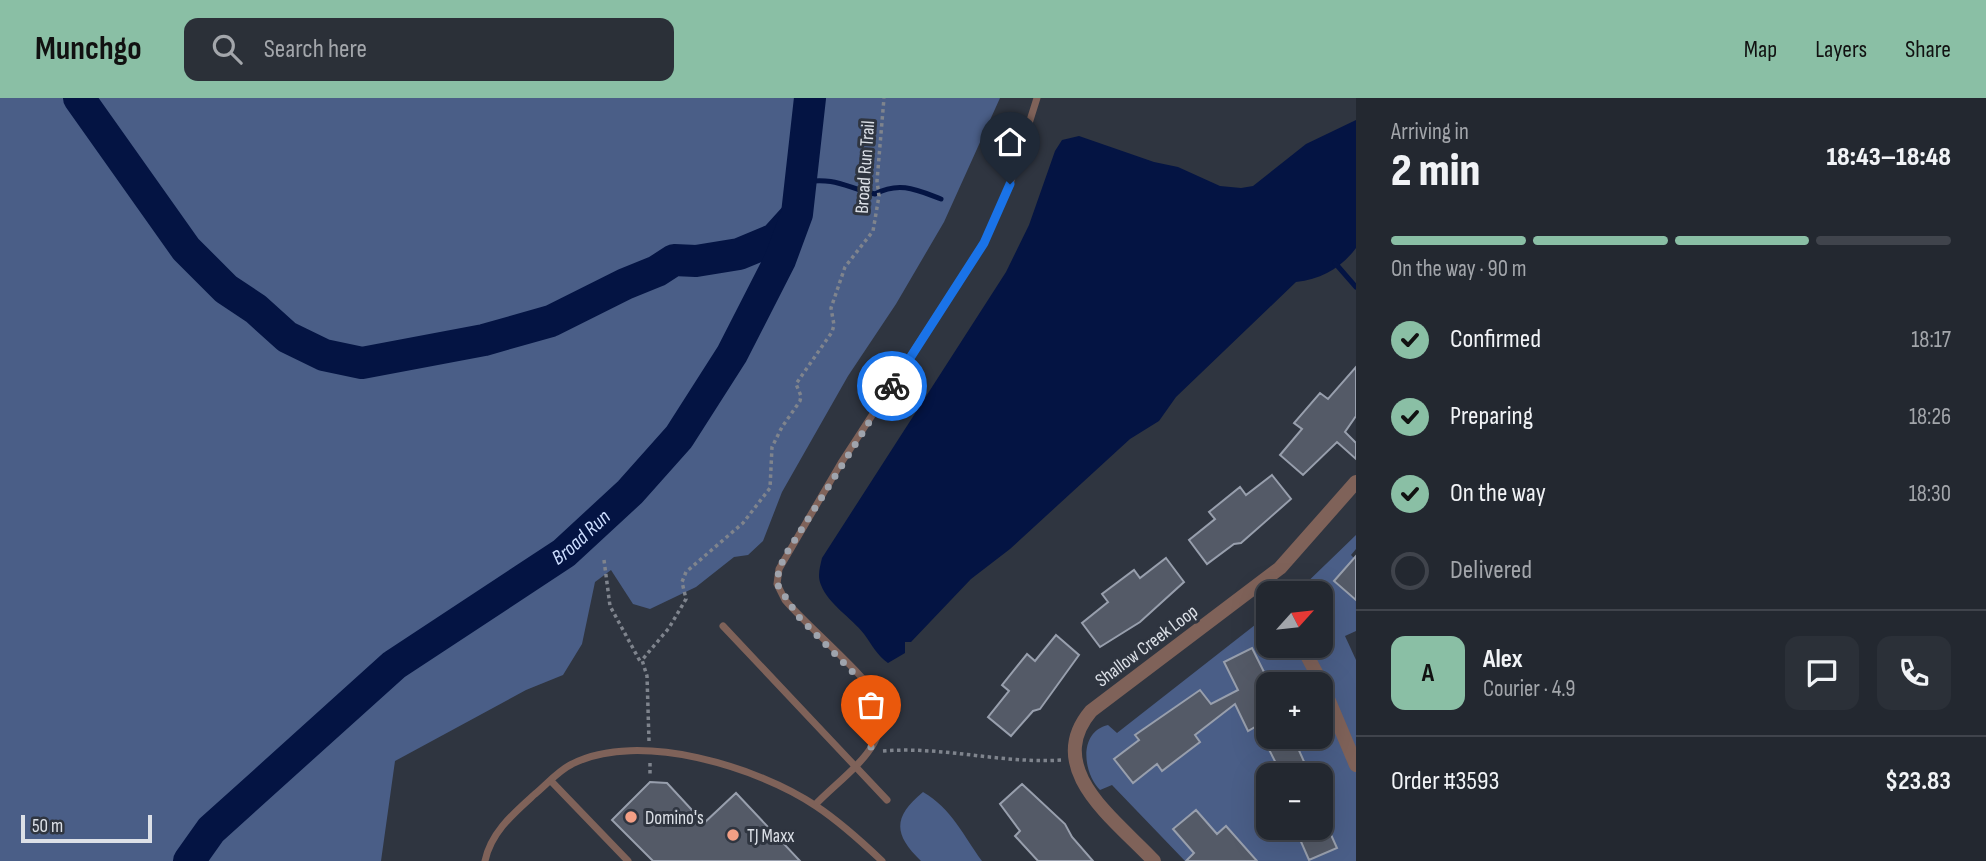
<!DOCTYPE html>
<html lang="en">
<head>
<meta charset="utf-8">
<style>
  :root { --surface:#232830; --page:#2b3038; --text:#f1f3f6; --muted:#a3a6ab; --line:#40444c; --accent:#8abfa5 }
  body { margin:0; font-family:"Sofia Sans Condensed",sans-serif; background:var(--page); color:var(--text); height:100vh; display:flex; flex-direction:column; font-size:26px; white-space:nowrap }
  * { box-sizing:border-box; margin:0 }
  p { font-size:23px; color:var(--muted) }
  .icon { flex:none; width:38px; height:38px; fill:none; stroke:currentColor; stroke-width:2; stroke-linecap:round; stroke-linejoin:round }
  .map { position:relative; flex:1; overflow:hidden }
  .details { display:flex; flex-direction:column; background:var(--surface); width:630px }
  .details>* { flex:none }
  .needle { width:46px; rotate:63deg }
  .buttons { position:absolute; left:1256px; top:483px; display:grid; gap:14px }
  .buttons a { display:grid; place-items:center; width:77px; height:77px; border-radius:14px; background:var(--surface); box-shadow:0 7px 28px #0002,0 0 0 2px var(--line); font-size:35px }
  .scale { position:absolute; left:21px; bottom:18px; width:131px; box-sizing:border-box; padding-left:7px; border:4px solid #dce0e7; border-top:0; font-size:19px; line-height:24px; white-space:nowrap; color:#dce0e7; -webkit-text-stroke:5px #2f3540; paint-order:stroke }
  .pin { position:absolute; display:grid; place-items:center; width:60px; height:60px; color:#fff; margin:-72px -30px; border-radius:50% 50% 50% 0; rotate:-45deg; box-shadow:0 0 7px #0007 }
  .pin .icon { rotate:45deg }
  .courier { position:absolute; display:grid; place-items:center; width:70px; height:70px; margin:-35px; border:5px solid #1a73e8; border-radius:50%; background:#fff; color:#222; box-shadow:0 2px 9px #0007 }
  .headline em { font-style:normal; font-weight:800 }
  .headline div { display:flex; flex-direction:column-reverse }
  .headline { display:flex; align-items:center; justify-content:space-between; height:119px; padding:0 35px }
  h1 { font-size:46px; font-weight:800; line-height:52px }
  .bar { display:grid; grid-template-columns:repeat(4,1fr); gap:10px 7px; align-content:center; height:84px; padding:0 35px }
  .bar i { height:9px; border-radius:5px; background:var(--line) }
  .bar .selected { background:var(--accent) }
  .bar p { grid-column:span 4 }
  .line { display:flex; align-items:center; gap:18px; padding:0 35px; border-top:2px solid var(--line) }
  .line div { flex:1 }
  .round { display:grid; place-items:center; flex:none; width:74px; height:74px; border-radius:14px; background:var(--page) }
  ol { padding:0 35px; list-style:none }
  li { display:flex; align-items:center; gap:21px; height:77px }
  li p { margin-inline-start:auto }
  li .icon { padding:7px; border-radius:50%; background:var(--accent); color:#111; stroke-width:4 }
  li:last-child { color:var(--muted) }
  li i { width:38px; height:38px; border:4px solid var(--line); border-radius:50% }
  header { display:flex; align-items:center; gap:42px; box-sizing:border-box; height:98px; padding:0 35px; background:var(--accent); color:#111 }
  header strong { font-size:33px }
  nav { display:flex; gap:38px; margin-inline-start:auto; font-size:24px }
  .search { width:490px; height:63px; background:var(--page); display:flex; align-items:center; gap:18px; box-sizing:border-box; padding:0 24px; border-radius:14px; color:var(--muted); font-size:26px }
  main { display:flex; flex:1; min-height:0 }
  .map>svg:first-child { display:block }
  .green { fill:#4a5e87; fill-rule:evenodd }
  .water { fill:#041443 }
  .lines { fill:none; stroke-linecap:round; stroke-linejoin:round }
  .stream { stroke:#041443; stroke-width:5 }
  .river { stroke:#041443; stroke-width:32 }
  .building { fill:#545a67; stroke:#989fad; stroke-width:2 }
  .path { stroke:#7f848d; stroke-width:3.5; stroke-dasharray:3.5 3.5; stroke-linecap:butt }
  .service { stroke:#7f6259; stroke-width:7 }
  .minor { stroke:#7f6259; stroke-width:14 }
  .done { stroke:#9fa4ad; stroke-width:7; stroke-dasharray:0 12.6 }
  .route { stroke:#1a73e8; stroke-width:9 }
  .poi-dot { fill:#f39f85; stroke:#2f3540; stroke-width:2.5 }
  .labels { text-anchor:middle; stroke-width:6; stroke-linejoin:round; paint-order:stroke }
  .street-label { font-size:19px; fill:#dce0e7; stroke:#2f3540 }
  .poi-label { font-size:19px; fill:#dce0e7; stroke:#2f3540; text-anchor:start }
  .water-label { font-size:21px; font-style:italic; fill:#ccddfe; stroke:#2f3540 }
</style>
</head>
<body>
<header>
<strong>Munchgo</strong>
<div class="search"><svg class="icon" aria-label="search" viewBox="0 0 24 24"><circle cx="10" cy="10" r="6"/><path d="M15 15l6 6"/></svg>Search here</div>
<nav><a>Map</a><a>Layers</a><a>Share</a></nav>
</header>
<main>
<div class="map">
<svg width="1356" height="763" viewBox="0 0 1356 763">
  <rect width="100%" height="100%" fill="#2f3540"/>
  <path class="green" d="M0 0H1000L944 124 896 206 848 278 782 394 763 443 748 457 734 459 696 489 650 511 633 506 611 472 595 484 582 546 563 577 526 592 395 663 381 763H0Z
    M1356 437V451L1351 457 1354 460 1335 483 1356 502V533L1345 538 1356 562V763H1246L1252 757 1226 728 1217 736 1196 712 1174 731 1194 755 1195 763H1185L1112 687 1100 692C1083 675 1078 634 1108 627L1117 635 1269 516V548H1321V495H1296ZM1272 578 1276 586H1321V639H1298L1271 655 1257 628 1248 632 1230 596ZM1200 592 1220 617 1195 637 1200 644 1163 673 1157 666 1133 685 1114 661 1139 642 1136 637ZM1298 661 1306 677H1321V701L1331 723 1326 726 1337 750 1309 762 1298 738 1289 742 1283 730H1269V675Z
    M923 694C952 711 963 737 982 763H921C893 736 893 719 923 694Z"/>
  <path class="water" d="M1356 22V150C1341 170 1322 181 1296 184L1176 299 1159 323 1130 341 1010 451 971 481 911 544H905V555L888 565C877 557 872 547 864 536 851 519 829 507 821 487 817 478 820 469 822 460L1006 174 1029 127 1055 53 1062 42 1079 38 1154 64 1178 69 1220 88 1241 90 1253 88 1306 46Z"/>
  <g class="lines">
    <path class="stream" d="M802 84C838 79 844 89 875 96 900 83 917 92 941 101
      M1335 165 1356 189"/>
    <g class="river">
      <path d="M79 0 186 151 226 191 256 211 287 239 324 257 362 265 484 242 551 223 625 186 657 173 674 162 696 163 739 156 775 141 794 120"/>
      <path id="s1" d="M189 763 211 732 394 567 564 455 630 394 679 339 732 256 780 162 797 116 810 0"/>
    </g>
  </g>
  <path class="building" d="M1356 269V318L1345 334 1356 345V361L1337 344 1303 377 1280 357 1302 331 1294 325 1320 295 1328 301Z
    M1272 377 1291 401 1241 445 1234 446 1207 466 1189 442 1215 421 1209 414 1240 389 1246 397Z
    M1356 458V502L1334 483Z
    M1166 460 1184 484 1140 524 1100 549 1082 525 1108 504 1102 496 1134 472 1140 480Z
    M1056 537 1079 557 1040 611 1033 613 1011 638 988 619 1009 593 1002 587 1027 556 1035 563Z
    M1252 550 1269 584V639H1293L1310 677H1282L1257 628 1248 633 1235 606 1195 637 1200 644 1162 673 1157 666 1133 685 1114 661 1139 642 1135 637 1200 592 1211 606 1238 592 1224 564Z
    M650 684 667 685 704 725 736 695 800 763H653L612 722Z
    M1022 686 1065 726 1072 739 1093 763H1038L1015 738 1020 733 1000 706Z
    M1196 712 1217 736 1226 728 1257 763H1186L1194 755 1173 731Z
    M1295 730H1328L1337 750 1309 762Z"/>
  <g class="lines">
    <path class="path" d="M604 462 610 508 641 565
      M649 643 647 578 642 562 669 530 686 501 682 484 686 474 743 425 770 390 772 349 782 329 800 303 801 298 796 286 832 234 834 227 831 210 845 169 873 133 879 98 877 83 884 0
      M883 653C944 648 1001 666 1063 662
      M650 665V677"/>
    <path class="service" d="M723 528 887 702
      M551 683 628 763
      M815 707C833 688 861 668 874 645 880 634 884 616 879 603 872 583 804 525 785 502L777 486 779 471 841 365 984 145 1010 86 1037 0
      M485 763C491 734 514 715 535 696 547 686 559 672 572 666 639 632 758 669 816 708 840 724 861 743 882 763"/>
    <path class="minor" d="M1302 548 1321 584 1356 667
      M1154 763C1116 722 1042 671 1091 613L1280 470 1356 384"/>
  </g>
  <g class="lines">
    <path class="done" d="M871 649 880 628 879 601 798 518 777 486 779 471 786 456 892 288"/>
    <path class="route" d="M892 288 984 145 1010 86"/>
  </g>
  <g class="poi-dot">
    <circle cx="631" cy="719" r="7"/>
    <circle cx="733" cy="737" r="7"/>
  </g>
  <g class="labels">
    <g class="street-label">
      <text transform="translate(864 69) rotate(-86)" y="7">Broad Run Trail</text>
      <text transform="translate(1146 547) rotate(-37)" y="7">Shallow Creek Loop</text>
    </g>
    <g class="poi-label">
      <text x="645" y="726">Domino's</text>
      <text x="747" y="744">TJ Maxx</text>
    </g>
    <g class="water-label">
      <text dy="7" stroke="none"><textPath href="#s1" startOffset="511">Broad Run</textPath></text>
    </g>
  </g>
</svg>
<div class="buttons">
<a><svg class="needle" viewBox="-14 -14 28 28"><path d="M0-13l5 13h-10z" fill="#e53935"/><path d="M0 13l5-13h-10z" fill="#a3a6ab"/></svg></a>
<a>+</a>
<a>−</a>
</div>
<div class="scale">50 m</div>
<div class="pin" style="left:871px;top:649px;background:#ea580c"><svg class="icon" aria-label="bag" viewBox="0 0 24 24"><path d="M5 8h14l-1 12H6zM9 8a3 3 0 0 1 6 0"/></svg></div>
<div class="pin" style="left:1010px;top:86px;background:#1f2937"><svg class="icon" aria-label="home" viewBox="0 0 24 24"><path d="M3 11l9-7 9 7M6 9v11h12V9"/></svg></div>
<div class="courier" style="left:892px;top:288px"><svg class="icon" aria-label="bike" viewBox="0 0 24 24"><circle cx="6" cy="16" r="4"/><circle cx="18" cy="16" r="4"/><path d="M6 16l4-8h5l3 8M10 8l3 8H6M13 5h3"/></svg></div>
</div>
<section class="details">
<div class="headline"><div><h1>2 min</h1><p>Arriving in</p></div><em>18:43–18:48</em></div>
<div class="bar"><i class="selected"></i><i class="selected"></i><i class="selected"></i><i></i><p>On the way · 90 m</p></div>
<ol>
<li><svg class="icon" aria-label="check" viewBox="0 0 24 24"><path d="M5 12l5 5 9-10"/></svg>Confirmed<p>18:17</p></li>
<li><svg class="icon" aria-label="check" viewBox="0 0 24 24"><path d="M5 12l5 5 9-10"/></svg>Preparing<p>18:26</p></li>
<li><svg class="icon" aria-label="check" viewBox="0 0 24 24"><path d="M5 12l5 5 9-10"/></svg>On the way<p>18:30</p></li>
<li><i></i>Delivered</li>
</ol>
<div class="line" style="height:126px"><b class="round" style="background:var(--accent);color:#111">A</b><div><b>Alex</b><p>Courier · 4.9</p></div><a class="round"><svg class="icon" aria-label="chat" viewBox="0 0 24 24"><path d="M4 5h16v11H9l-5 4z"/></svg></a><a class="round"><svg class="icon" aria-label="phone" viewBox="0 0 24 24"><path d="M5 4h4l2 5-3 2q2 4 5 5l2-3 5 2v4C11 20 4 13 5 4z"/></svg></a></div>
<div class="line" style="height:91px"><div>Order #3593</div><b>$23.83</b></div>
</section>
</main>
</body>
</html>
